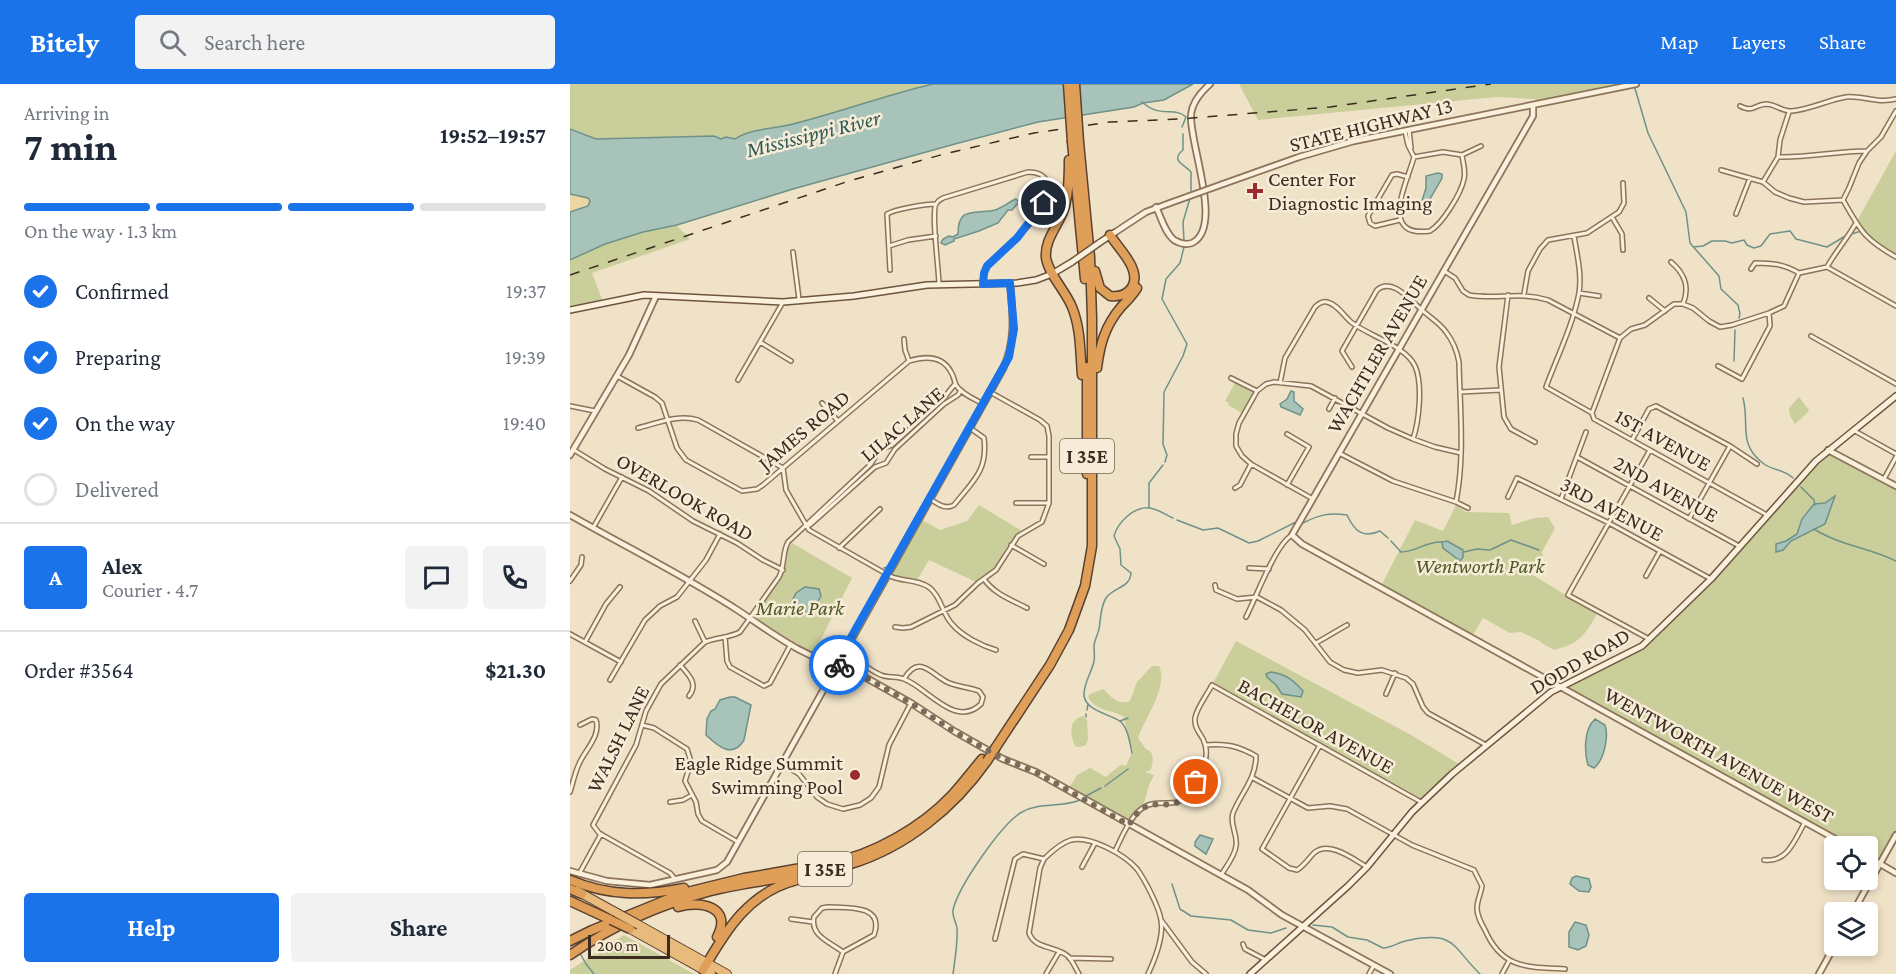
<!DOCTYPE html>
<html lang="en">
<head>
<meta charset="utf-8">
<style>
  :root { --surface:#fff; --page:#f2f2f3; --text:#1f2937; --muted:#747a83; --line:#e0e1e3; --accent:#1a73e8 }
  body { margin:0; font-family:"Crimson Pro",serif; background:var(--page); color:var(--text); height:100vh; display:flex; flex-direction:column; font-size:22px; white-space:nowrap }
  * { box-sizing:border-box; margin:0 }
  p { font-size:20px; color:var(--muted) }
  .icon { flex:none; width:33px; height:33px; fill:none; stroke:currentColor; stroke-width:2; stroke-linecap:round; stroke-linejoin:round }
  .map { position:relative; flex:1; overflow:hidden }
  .sheet { display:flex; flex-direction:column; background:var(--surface); width:570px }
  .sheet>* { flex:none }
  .buttons { position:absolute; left:1254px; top:752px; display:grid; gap:12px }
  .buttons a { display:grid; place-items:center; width:54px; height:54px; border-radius:6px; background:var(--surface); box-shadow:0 3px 9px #0003; font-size:30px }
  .scale { position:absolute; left:18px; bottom:15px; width:82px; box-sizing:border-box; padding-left:6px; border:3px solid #3c2c20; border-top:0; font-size:16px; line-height:21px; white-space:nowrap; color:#3c2c20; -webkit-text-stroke:4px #f7ecd7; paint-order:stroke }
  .pin { position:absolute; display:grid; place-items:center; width:51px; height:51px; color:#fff; margin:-26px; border:3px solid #fff; border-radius:50%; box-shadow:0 2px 6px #0007 }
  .courier { position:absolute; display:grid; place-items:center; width:60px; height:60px; margin:-30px; border:4px solid #1a73e8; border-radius:50%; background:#fff; color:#222; box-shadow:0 2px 8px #0007 }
  .headline em { font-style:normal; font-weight:700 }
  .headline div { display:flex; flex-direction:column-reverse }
  .headline { display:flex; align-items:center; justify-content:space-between; height:102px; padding:0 24px }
  h1 { font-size:39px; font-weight:700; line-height:45px }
  .bar { display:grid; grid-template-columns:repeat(4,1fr); gap:9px 6px; align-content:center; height:72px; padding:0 24px }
  .bar i { height:8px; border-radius:4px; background:var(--line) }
  .bar .selected { background:var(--accent) }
  .bar p { grid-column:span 4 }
  .line { display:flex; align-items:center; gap:15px; padding:0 24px; border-top:2px solid var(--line) }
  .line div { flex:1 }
  .round { display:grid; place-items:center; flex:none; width:63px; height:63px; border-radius:6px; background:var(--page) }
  ol { padding:0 24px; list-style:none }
  li { display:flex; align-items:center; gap:18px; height:66px }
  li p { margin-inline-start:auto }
  li .icon { padding:6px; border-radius:50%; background:var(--accent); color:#fff; stroke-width:4 }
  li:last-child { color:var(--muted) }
  li i { width:33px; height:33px; border:3px solid var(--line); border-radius:50% }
  .cta { display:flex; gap:12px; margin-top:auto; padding:12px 24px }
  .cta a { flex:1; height:69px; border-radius:6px; background:var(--accent); color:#fff; font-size:24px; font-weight:700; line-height:69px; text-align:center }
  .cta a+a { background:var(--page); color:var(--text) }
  header { display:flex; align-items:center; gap:36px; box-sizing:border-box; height:84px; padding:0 30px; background:var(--accent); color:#fff }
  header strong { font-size:28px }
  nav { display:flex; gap:33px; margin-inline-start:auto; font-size:21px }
  .search { width:420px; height:54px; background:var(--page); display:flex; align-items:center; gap:15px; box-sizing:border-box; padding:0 21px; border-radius:6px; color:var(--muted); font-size:22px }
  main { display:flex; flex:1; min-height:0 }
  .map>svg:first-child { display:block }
  .green { fill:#cace9a }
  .sand { fill:#ebd6a4 }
  .water { fill:#a8c3ba; stroke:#6e9288; stroke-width:1.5 }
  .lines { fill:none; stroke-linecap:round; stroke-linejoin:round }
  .stream { stroke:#6e9288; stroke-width:1.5 }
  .minor-casing { stroke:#8c745c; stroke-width:6 }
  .tertiary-casing { stroke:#8c745c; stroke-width:8 }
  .secondary-casing { stroke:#6e553f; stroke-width:8 }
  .trunk-casing { stroke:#5a4230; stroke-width:10 }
  .motorway-casing { stroke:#5a4230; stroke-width:11 }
  .minor { stroke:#faf0db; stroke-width:3 }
  .tertiary { stroke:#faf0db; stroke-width:4.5 }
  .secondary { stroke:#faf0db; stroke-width:5 }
  .trunk { stroke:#e8ba7c; stroke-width:8 }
  .motorway { stroke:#df9f58; stroke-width:8 }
  .rail { stroke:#3c2c20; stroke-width:1.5; stroke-dasharray:10 10; stroke-linecap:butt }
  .tertiary-bridge-casing { stroke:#8c745c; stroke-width:8; stroke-linecap:butt }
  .secondary-bridge-casing { stroke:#6e553f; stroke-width:8; stroke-linecap:butt }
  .trunk-bridge-casing { stroke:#5a4230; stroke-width:10; stroke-linecap:butt }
  .motorway-bridge-casing { stroke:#5a4230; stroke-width:11; stroke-linecap:butt }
  .tertiary-bridge { stroke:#faf0db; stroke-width:4.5 }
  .secondary-bridge { stroke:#faf0db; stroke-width:5 }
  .trunk-bridge { stroke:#e8ba7c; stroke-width:8 }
  .motorway-bridge { stroke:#df9f58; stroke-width:8 }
  .done { stroke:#7b6c5a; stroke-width:6; stroke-dasharray:0 10.8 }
  .route { stroke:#1a73e8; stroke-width:8 }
  .poi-dot { fill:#9c2a2f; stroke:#f7ecd7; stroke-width:2 }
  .labels { text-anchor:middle; stroke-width:5; stroke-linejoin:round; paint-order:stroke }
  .shield { fill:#f7ecd7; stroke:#746657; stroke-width:1.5 }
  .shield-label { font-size:20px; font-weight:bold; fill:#3c2c20 }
  .street-label { font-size:21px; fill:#3c2c20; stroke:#f7ecd7 }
  .poi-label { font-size:21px; fill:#3c2c20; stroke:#f7ecd7; text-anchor:start }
  .park-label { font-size:21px; font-style:italic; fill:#4e5926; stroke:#f7ecd7 }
  .water-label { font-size:22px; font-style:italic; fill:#2f5c58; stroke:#f7ecd7 }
</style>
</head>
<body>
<header>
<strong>Bitely</strong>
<div class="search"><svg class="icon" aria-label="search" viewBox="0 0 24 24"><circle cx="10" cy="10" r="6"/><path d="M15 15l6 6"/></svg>Search here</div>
<nav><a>Map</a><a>Layers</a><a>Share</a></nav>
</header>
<main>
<section class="sheet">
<div class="headline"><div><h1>7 min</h1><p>Arriving in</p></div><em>19:52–19:57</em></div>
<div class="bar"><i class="selected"></i><i class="selected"></i><i class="selected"></i><i></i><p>On the way · 1.3 km</p></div>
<ol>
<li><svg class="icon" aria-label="check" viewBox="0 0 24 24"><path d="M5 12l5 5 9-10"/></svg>Confirmed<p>19:37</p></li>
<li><svg class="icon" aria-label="check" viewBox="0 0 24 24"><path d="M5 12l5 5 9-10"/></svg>Preparing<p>19:39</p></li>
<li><svg class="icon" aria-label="check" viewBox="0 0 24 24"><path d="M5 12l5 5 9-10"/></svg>On the way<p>19:40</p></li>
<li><i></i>Delivered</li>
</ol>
<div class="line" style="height:108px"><b class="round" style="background:var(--accent);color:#fff">A</b><div><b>Alex</b><p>Courier · 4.7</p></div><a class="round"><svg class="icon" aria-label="chat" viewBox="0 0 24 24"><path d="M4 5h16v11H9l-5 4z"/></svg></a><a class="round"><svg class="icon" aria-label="phone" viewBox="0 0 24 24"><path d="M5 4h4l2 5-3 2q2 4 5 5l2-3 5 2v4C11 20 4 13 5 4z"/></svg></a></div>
<div class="line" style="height:78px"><div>Order #3564</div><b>$21.30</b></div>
<div class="cta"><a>Help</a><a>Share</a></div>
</section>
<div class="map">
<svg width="1326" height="890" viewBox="0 0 1326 890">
  <rect width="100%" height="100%" fill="#f0e2c7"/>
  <path class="green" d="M0 0H363C316 11 270 28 224 40 205 45 181 44 165 55L156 53 151 55 144 52 26 55 0 45Z
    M669 0H1053L974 18 964 15 926 13 688 36Z
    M1326 67V171C1307 160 1297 156 1287 137Z
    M0 110 3 112 79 114 120 155 22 189 33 218 0 227Z
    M666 297 684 307 672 329 658 321 659 319 655 317Z
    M1229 313 1239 326 1238 328 1225 340 1220 332 1219 324Z
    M1259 368 1326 405V747L1309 777 1298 771V762H1281L993 603 1065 569 1098 540 1135 505Z
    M409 421 452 447 439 459 423 486 406 498 359 476 347 496 324 492 323 487 350 435 370 446 397 437Z
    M886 421 896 428 939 429 942 441 965 434 978 433 985 444 972 468 973 472 969 474 961 490 1027 530C1015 551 1009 560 984 566L970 558V557L951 548 940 549 913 534 902 553 811 502 845 436 873 447Z
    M222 459 282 494 244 569 196 543 182 532 213 490 215 469Z
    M666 557 841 651 889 680 850 714 645 601H642Z
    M582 582H589C599 602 574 636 568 654L576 665 581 668 583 675 581 686 575 688 584 691 579 701 574 719 566 726 559 738 499 704 507 691 520 684 536 693 550 681 556 682 563 666 559 659 554 633C542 625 526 628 518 613L520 610 533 605C541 612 547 622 560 617L567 598Z
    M513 632 517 636 518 655 516 661 509 663 505 662C500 650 498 636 513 632Z
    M54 851 124 890H0V886Z"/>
  <path class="sand" d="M0 110 18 114 20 117 18 122 0 128Z"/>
  <path class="water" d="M363 0H623L594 16 573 19 564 23 468 38 385 60 223 105 107 141 73 148 35 160 0 176V128L18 122 20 117 18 114 0 110V45L26 55 144 52 151 55 156 53 165 55C181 44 205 45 223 40 270 28 316 11 363 0Z
    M868 89 872 90V94L856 122 852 125 850 123 856 104V92Z
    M446 115 449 118 442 126H438L428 139 409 147 384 155V157L375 161 371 159 373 155 379 152 383 153 388 150C388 125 400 129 420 127 429 127 438 118 446 115Z
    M721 307 724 308V317L733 325 730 331 711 323 710 320 717 315Z
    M1265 412 1255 440 1221 457 1213 466 1206 468V460L1216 457 1227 450 1232 435 1244 420 1255 419Z
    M877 457 893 466V473L890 477 873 464 872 458Z
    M235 503 249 505 251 512 243 526 233 529 225 525 222 517 226 509Z
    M701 588C716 590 723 596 733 607L731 613 712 610 706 601 697 593 696 590Z
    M160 613H165L181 621 174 656C162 676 147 661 136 651L137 635 141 627 145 625 150 616Z
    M1025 635 1035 641C1039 653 1034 676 1024 684L1018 681C1014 667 1014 645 1025 635Z
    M630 751 643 755 636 770 625 762V758Z
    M1006 792 1019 795 1021 803 1019 808 1009 807 1000 800 1002 794Z
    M1005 838 1016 841 1019 851 1016 862 1008 866 999 863V848Z"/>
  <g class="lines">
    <path class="stream" d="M1064 1 1078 49 1116 128 1120 159 1149 192 1151 205 1168 221 1170 230 1169 234
      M572 18C591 35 604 22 616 33L612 43
      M613 50V66C600 77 614 80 621 88V109
      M1281 150 1295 146
      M614 157 613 138 620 114
      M1123 163 1133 162 1142 157H1155L1162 159 1174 156 1177 161 1184 164 1191 162 1200 150 1220 147 1226 155 1257 163 1277 151
      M1164 277 1165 246
      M1173 314C1180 340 1167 360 1194 380 1204 387 1214 385 1223 394
      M595 378 597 371 593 360 594 308 613 272 617 260 592 215 596 195 610 179 614 163
      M1231 403 1244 416 1245 421
      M579 423V399L593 381
      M607 436 633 446 648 444 679 459 688 457 726 438
      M733 439C749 431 759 428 777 431 784 446 792 455 810 447L818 454
      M1244 445C1269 461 1300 464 1326 477
      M821 457 831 468C847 468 856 457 872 458
      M894 468 907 465 920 466 941 456 969 466
      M314 484 317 483
      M517 626 518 620
      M516 633V630
      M550 637 558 634
      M562 669C560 659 558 645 551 638 541 630 517 628 514 612 513 600 522 588 524 577 525 572 524 568 524 563 524 556 528 551 529 545 531 534 530 524 536 514 544 503 560 504 561 489L551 481 550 465 544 452C548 438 564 422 580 424 588 425 596 431 603 434
      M535 702 558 685
      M516 712 531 704
      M602 800 610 825 621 832 661 836 678 846 701 849 716 844
      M743 841 762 843 778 853 797 856 813 864C822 864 830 857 840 856 886 847 882 863 910 890
      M11 871 16 880 24 890
      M383 890C385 875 388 858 387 844 386 837 382 833 383 826 388 803 432 739 452 728 470 718 491 724 510 716"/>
    <g class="minor-casing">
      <path id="minor" d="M1170 22C1184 29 1183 21 1196 20 1205 20 1213 28 1222 27 1241 25 1258 16 1276 13 1292 11 1307 20 1326 15
        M839 46 841 64
        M835 47 838 61 844 73C837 99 808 154 860 147 872 140 891 110 894 95 896 87 893 79 892 71L873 68 844 73
        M892 71 911 62
        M1208 73C1238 74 1267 67 1297 67
        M1151 86 1193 98 1205 108 1219 114 1234 118 1273 116
        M1193 98 1208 73 1210 56 1219 28
        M1273 116 1279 104 1289 79 1297 67 1311 53 1326 27
        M1273 116C1291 147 1294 155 1326 173
        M1166 130 1180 94
        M1042 133 1052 150 1053 166
        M830 136 805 142 800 139 798 132 822 91 827 90 838 93
        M1004 152C1007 171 1012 190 1009 209 1003 241 987 273 976 303L1022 329 1024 335 1197 431
        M319 162 338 156 366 152
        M223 168 229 215
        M1101 178C1115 190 1120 203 1113 220
        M1257 183 1326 222
        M1181 185 1185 179C1202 179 1214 180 1229 189
        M320 186 317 130C325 125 356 120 366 120
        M874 187 885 194 893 207 899 211C926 216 949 207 978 216L1050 254
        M1229 189 1257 183C1266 167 1277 155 1286 139
        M369 201C369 187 361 128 366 120 368 116 370 116 373 114L458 88C466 88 474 90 477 98 488 124 432 165 418 182 413 187 414 193 413 200
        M1009 209 1029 212
        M954 210 958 187 970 165 978 156 1017 149 1049 128 1054 119 1053 99
        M938 211 929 283 934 333 941 345 965 358
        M1079 214 1095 227
        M1241 252 1326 300
        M334 255 335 266 339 277
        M190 258 221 277
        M1148 282 1172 295 1200 242 1199 229
        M782 283 772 267 807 206C822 193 840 216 851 225 859 233 869 238 876 248 883 257 887 267 889 278 890 325 895 372 886 418
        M47 292 85 313 92 319 107 364 116 376 172 407 187 405 193 401 339 277C355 272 372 271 381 288 384 292 384 297 386 301 391 310 405 315 413 320
        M661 294 687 307
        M168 296 213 218
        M710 299 715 274 745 223C748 220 752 217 757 218 767 220 774 232 781 238 799 252 836 262 845 282 853 300 849 338 843 355
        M890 308 931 306
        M252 319 268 337
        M0 322 25 327
        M759 325 765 314
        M1022 329 1050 254 1061 245 1075 241 1104 220H1113L1123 224 1139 237 1150 243 1162 241 1199 229 1214 222 1229 189
        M68 344C88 339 108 330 128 336L213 384 216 406 239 446 320 492C333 498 348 495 360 504 372 514 372 530 382 540 392 552 412 562 426 566
        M1283 346 1326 370
        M717 350 739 363 717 401
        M1062 356 1079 325 1086 322 1160 362 1187 380
        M4 366 35 385 79 407 123 437 167 459 193 476 213 486
        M769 369 823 397 886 418 898 424
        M461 373H479
        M1007 373 1169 462
        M1314 395 1326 373
        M665 404 670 401 681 380
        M938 413 947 394 1039 439 1141 495
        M360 415C368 420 375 426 384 421 403 397 418 387 414 354L400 344
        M743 415 681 380 672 372 666 362V350L669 339 687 307 696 300 704 298 741 302 818 344 843 355 865 363 891 369
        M991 415 1016 348
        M446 419H479
        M1119 435 1160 362
        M237 441H240L305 383 316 379 325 365 374 320 388 311 391 306
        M23 444 52 393
        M441 461 474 480
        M269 464 310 425
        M679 484 699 485
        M1076 492 1090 467
        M414 495C424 510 442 516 457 524
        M0 497 11 481 12 473
        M645 501 646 506 667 515 687 513 711 526 735 546 760 578 774 586 788 589 812 586 836 594 843 600 853 623 858 629 916 661
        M676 533C686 514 705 461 722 451
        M125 537 135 558
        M325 543 333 544 341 543 385 521 408 499 426 486 448 452 472 438 479 419V352L477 342 470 336 420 308
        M0 550 51 578
        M155 553 157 577 160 583 194 602 200 599 221 560
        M1079 555 998 511 1080 366
        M15 558 36 520 50 503
        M746 559 777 541
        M283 574C291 579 303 588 311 591 317 594 327 592 334 595 358 604 385 645 411 620L413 613 409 607C399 603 387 603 377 598 360 589 349 570 334 595
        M110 581C118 590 129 600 119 612
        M40 596 75 536 90 522 107 513 136 476 150 450
        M816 610 825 589
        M72 641 84 644 117 665 121 678 115 697 126 718 128 730 132 737 168 758
        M635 661C656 659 668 662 686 672 686 695 671 709 663 729 659 740 668 750 666 762 665 772 656 783 651 791
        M750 661 692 765 719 784 727 786C734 782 738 775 744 769 759 756 783 775 797 783
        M212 680 229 690 247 713 257 720 273 725 290 721 301 714 309 703 319 661 341 619
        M683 694 738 724 760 722 777 725 842 761 904 786 912 802C911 809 907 817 907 824 907 832 911 839 915 846 932 885 957 883 995 885
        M0 708C3 699 5 688 9 680 15 666 31 652 26 636L22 635 10 641
        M100 718 113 716 122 711
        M545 767C552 753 561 729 576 722 590 715 609 725 618 710 628 694 643 675 633 655 629 648 624 643 625 634 627 623 637 611 642 601L851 718
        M474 775 470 784 459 849C465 866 486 861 499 873 503 878 506 885 509 890
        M1194 776C1218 779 1225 755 1235 738
        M512 783 525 759
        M9 790 31 750
        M105 795 100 789 29 749 23 741 66 661 76 627 91 600 135 558C147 553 159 554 170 548L209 493C215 482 212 469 218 458L301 380 309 366 322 361 372 316 385 300
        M221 835 243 838
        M591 836 622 878 636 890
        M425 855 445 775 453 770 474 775C481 768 491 759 501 756 520 751 555 771 567 785 575 796 589 823 591 836 594 853 585 875 578 890
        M673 860 675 865 696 876
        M499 874 541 875
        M265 890 273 868 304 851C315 820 277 824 258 823L252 824 244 833C240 852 260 858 273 868
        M476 890 489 868
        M799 890 804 881
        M932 890 939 877"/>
    </g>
    <g class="tertiary-casing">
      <path id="tertiary" d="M963 22V32L722 451 732 460 1278 762
        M653 100 729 73 784 57 1066 0
        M586 123C591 133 595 149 604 156 609 159 616 161 622 159 654 144 619 59 621 31 622 18 631 8 640 0
        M544 149 576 128 600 119
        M1258 366 1326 402
        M0 371 59 271 86 212
        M0 431C56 463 115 492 169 527 201 548 236 576 275 582L341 619 384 647 433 675 466 688 678 806 712 831 820 890
        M1298 773 1326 789
        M0 787 37 797 80 801 147 786 157 778 433 285C446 257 443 230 440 199
        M1283 828 1326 751
        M1249 890 1265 861"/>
    </g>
    <g class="secondary-casing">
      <path id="secondary" d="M529 159 544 149
        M0 226 74 211 213 218 284 212 357 201 447 199 466 196 482 190 502 178
        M680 890 778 802 797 783 842 728 882 690 981 608 1072 562 1141 495 1246 377 1326 312"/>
    </g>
    <g class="trunk-casing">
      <path id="trunk" d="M7 807 47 829
        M69 841 157 890
        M60 845 141 890"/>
    </g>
    <g class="motorway-casing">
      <path id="motorway" d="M502 58 515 195
        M499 76C499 92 499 107 495 122 490 140 474 155 476 174 479 191 495 206 502 223 511 245 510 268 512 291
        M525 187 530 204 540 212C549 213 557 211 562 203 572 186 549 165 540 151
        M527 284C530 260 535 242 551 223 557 217 563 211 567 204
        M517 390V283
        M426 663 480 581 499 546 515 502 522 462V234L520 173 509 58
        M260 779C303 771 352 743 382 711 392 700 402 687 412 675
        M0 796C38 812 74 812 114 804
        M0 805 12 810
        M0 817 41 836
        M108 823C131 816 163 823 147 853
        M0 857 22 846 113 809 174 794 248 781
        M0 871C42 842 92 820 141 807 187 795 236 794 281 780 336 763 384 724 417 677
        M133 886C156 846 179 808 227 796"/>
    </g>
    <use href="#minor" class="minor"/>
    <use href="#tertiary" class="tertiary"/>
    <use href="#secondary" class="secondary"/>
    <use href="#trunk" class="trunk"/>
    <use href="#motorway" class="motorway"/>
    <path class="rail" d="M0 191 279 97 374 70 464 49 540 38 610 35 760 23 921 0"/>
    <g class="tertiary-bridge-casing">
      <path id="tertiary-bridge" d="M600 119 653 100"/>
    </g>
    <g class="secondary-bridge-casing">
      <path id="secondary-bridge" d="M502 178 529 159"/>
    </g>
    <g class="trunk-bridge-casing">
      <path id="trunk-bridge" d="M47 829 69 841"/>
    </g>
    <g class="motorway-bridge-casing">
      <path id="motorway-bridge" d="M498 0 502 58
        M505 0 509 58
        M417 677 426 663
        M41 836 60 845"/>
    </g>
    <use href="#tertiary-bridge" class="tertiary-bridge"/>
    <use href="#secondary-bridge" class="secondary-bridge"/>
    <use href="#trunk-bridge" class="trunk-bridge"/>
    <use href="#motorway-bridge" class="motorway-bridge"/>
  </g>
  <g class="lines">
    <path class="done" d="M269 581 275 582 341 619 383 647 433 675 466 688 559 741C578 709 586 727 612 717L616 714 626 698"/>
    <path class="route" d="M269 581 266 580 439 273 444 245 440 199 413 200 414 189 417 182 447 154 474 119"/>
  </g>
  <g class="poi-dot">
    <path d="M682 98h6v6h6v6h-6v6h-6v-6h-6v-6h6z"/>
    <circle cx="285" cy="691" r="6"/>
  </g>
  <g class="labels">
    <g class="shield">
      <rect x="490" y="355" width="54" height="34" rx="4.5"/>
      <rect x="228" y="768" width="54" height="34" rx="4.5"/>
    </g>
    <g class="shield-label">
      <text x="517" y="379">I 35E</text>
      <text x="255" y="792">I 35E</text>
    </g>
    <g class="street-label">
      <text transform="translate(801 41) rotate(-14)" y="7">STATE HIGHWAY 13</text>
      <text transform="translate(807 270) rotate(-60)" y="7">WACHTLER AVENUE</text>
      <text transform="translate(332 340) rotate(-41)" y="7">LILAC LANE</text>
      <text transform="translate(234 346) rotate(-40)" y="7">JAMES ROAD</text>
      <text transform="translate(1093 356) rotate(29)" y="7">1ST AVENUE</text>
      <text transform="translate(1096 405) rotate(29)" y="7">2ND AVENUE</text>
      <text transform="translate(115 413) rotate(30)" y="7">OVERLOOK ROAD</text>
      <text transform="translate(1042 425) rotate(28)" y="7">3RD AVENUE</text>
      <text transform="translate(1010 577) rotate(-30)" y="7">DODD ROAD</text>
      <text transform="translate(746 642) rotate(29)" y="7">BACHELOR AVENUE</text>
      <text transform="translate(48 655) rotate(-64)" y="7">WALSH LANE</text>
      <text transform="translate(1149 671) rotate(29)" y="7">WENTWORTH AVENUE WEST</text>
    </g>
    <g class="poi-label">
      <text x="698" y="102">Center For<tspan x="698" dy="24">Diagnostic Imaging</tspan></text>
      <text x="273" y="686" text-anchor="end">Eagle Ridge Summit<tspan x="273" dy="24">Swimming Pool</tspan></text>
    </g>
    <g class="park-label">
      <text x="910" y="489">Wentworth Park</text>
      <text x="230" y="531">Marie Park</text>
    </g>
    <g class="water-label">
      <text transform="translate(243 49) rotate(-14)" y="8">Mississippi River</text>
    </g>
  </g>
</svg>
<div class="buttons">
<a><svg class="icon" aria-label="locate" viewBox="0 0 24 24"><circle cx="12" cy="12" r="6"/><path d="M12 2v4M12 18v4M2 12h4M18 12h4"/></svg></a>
<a><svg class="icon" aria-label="layers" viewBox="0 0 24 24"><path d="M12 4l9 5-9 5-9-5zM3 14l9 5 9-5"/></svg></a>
</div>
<div class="scale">200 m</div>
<div class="pin" style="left:626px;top:698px;background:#ea580c"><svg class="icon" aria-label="bag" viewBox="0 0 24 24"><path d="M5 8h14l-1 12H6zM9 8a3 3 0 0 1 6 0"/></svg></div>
<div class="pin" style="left:474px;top:119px;background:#1f2937"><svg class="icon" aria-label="home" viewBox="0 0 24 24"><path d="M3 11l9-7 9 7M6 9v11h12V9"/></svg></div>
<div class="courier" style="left:269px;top:581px"><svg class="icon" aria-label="bike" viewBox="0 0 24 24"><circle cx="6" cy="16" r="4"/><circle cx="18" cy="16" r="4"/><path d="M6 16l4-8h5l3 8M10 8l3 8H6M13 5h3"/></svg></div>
</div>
</main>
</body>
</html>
